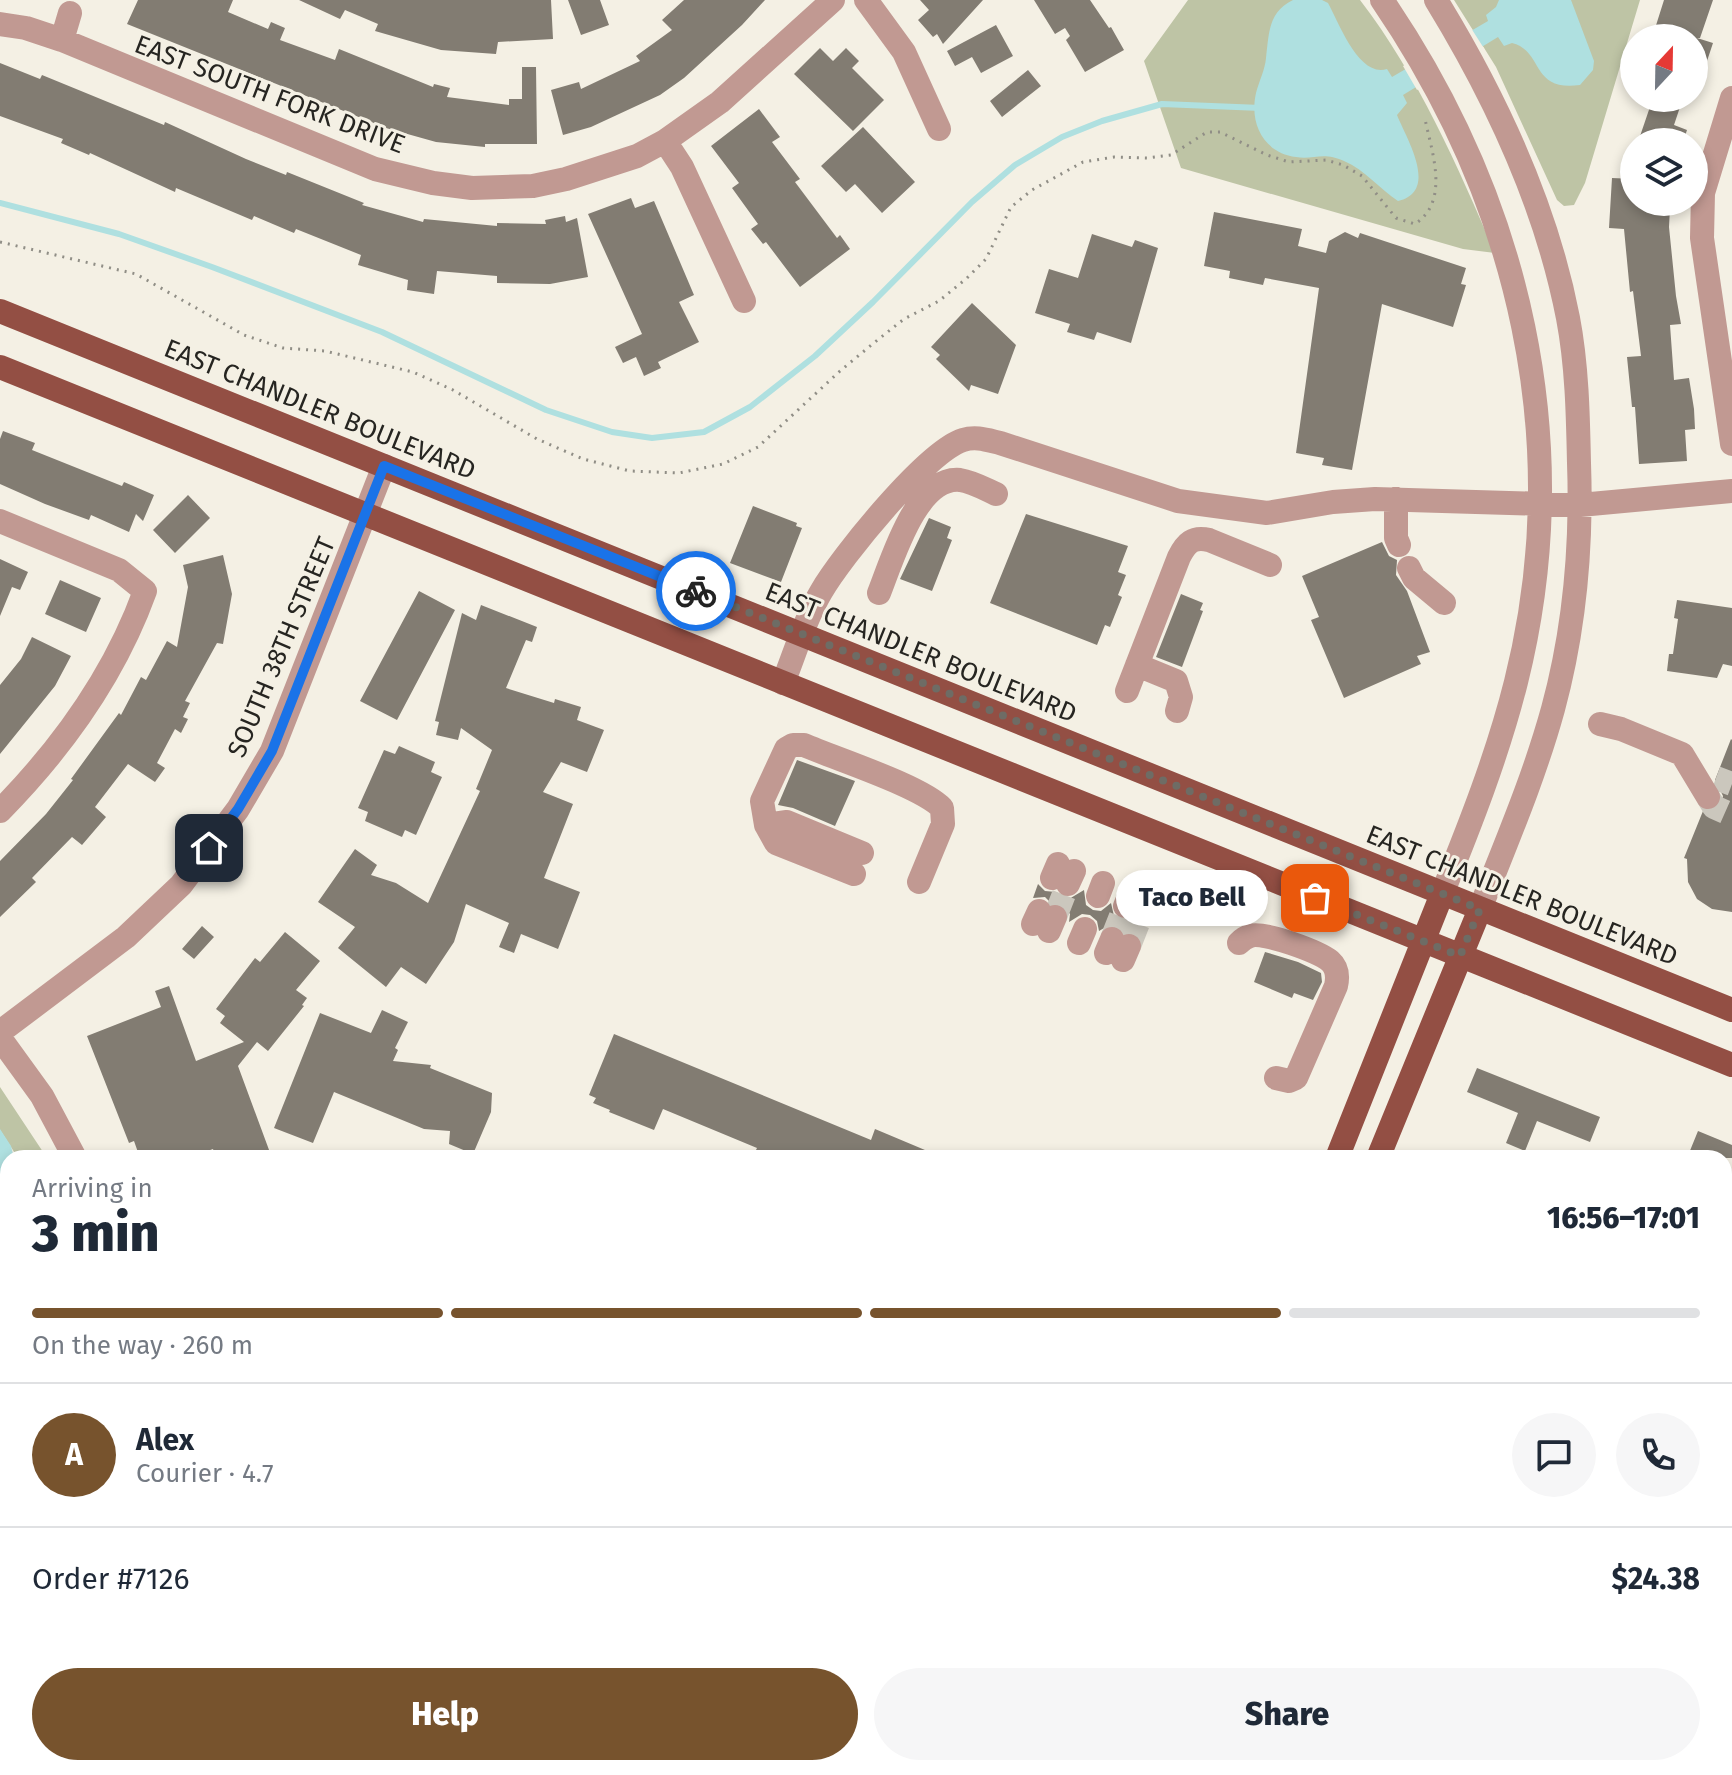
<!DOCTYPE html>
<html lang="en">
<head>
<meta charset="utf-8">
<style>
  :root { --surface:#fff; --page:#f6f6f7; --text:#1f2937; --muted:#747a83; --line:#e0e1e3; --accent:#77532d }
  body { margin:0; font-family:"Fira Sans",sans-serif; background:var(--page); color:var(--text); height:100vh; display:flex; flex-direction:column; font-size:30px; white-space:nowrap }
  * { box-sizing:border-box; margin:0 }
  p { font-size:26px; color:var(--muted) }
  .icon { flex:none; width:44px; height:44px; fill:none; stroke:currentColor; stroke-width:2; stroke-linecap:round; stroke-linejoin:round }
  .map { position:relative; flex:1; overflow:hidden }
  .side { position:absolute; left:0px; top:1150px; width:1732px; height:626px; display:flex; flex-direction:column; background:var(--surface); border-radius:24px 24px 0 0; box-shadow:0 4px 12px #0003 }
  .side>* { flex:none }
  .needle { width:52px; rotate:22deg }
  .tools { position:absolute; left:1620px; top:24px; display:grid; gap:16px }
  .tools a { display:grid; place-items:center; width:88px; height:88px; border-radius:50%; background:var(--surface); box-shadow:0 4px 12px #0003; font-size:40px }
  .pin { position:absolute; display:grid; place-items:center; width:68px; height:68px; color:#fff; margin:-34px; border-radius:16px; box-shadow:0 4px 12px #0006 }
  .courier { position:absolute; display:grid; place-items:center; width:80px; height:80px; margin:-40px; border:6px solid #1a73e8; border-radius:50%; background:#fff; color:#222; box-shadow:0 2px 10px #0007 }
  .bubble { position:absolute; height:56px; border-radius:28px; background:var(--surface); box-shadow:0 4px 12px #0003; font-size:26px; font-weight:800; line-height:56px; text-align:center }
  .headline em { font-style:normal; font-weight:800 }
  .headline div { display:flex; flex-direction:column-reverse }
  .headline { display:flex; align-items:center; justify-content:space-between; height:136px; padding:0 32px }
  h1 { font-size:52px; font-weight:800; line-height:60px }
  .bar { display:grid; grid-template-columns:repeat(4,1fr); gap:12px 8px; align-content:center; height:96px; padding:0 32px }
  .bar i { height:10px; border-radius:6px; background:var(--line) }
  .bar .active { background:var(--accent) }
  .bar p { grid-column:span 4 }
  .line { display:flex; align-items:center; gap:20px; padding:0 32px; border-top:2px solid var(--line) }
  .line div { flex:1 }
  .round { display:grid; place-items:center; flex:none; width:84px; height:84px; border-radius:42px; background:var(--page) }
  .primary-button { display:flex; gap:16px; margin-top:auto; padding:16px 32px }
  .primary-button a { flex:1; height:92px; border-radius:48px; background:var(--accent); color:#fff; font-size:32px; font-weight:800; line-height:92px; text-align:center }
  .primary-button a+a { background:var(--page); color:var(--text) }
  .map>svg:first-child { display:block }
  .green { fill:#bec4a5 }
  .water { fill:#afe0e0 }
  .pier { fill:#f4f0e4 }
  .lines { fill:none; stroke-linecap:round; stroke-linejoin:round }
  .stream { stroke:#afe0e0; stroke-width:6 }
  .building { fill:#827c72 }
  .minor-tunnel { stroke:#cbc7bd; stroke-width:24; stroke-dasharray:24 12; stroke-linecap:butt }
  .path { stroke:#908e86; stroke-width:3; stroke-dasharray:2 6; stroke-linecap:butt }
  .minor { stroke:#c19992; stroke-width:24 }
  .major { stroke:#934f44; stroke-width:24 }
  .done { stroke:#6e6c65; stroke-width:8; stroke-dasharray:0 14.4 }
  .route { stroke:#1a73e8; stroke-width:10 }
  .labels { text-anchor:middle; stroke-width:6; stroke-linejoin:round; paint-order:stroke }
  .street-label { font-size:26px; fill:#262521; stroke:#f4f0e4 }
</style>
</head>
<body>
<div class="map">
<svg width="1732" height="1775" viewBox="0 0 1732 1775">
  <rect width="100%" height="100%" fill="#f4f0e4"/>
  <path class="green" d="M1188 0H1360C1419 77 1457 165 1495 253L1463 249 1181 168 1144 61Z
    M1454 0H1640L1585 183 1574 205 1564 206 1557 200 1496 67Z
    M0 1087 47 1158H18L0 1130Z"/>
  <path class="water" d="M1293 0H1322L1328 3C1339 23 1359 78 1387 69L1392 77 1488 21 1486 15 1496 7 1499 0H1571L1594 61 1593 70 1580 85C1530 92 1544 51 1512 43L1504 46 1498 37 1403 95 1407 103 1397 115C1406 138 1440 191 1398 201 1380 189 1365 170 1344 161 1323 151 1314 160 1296 157 1264 153 1249 124 1256 93 1259 81 1265 70 1266 58 1269 34 1268 12 1293 0Z
    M0 1129 11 1146 14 1158H8V1339L0 1343Z"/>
  <path class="pier" d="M1471 28 1485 50 1417 90 1403 66Z"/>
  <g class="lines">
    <path class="stream" d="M0 203 119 234 212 267 382 332 546 410 612 432 652 438 704 432 750 407 815 356 873 302 972 202 1015 165 1062 137 1102 121 1162 104 1261 108"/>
  </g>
  <path class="building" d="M138 0H233L228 12 268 29 271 22 285 28 280 40 335 60 339 49 433 87 434 84 450 88 447 97 509 105V99H522V67H536L537 144H485V147L436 142 386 128 127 24Z
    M299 0H551L553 39 498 42 496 54 441 50 375 31 378 24 345 10 340 19Z
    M568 0H600L609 25 581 35Z
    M684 0H765L742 25 684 78 660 95 591 127 563 135 551 90 579 82 581 89 640 61 636 56 672 30 662 20Z
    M920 0H983L943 44 937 34 933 37 918 20 929 10Z
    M1034 0H1090L1109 28 1111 27 1124 50 1085 72 1066 40 1070 36 1065 28 1055 34Z
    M1664 0H1713L1700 38H1697L1713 43 1697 91H1694V38H1652Z
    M996 25 1013 56 981 73 972 57 955 66 947 51Z
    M820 48 833 61 846 48 859 61 852 68 884 100 853 131 794 74Z
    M0 63 40 79 42 75 164 125 165 122 246 159 286 175 287 172 364 203 362 205 423 222 424 219 497 226V223L546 224 545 220 565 216 566 222 577 218 588 277 550 284 497 283V276L437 271 434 294 407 290 408 280 358 265 361 255 296 229 294 233 254 216 252 220 176 188 175 192 90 153 89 155 61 143 63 139 0 116Z
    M1028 70 1041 86 1002 117 990 101Z
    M1653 98H1683L1674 125 1687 130 1683 142H1638Z
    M759 109 780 137 772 142 800 179 795 182 837 238 840 235 850 249 800 287 766 242 763 244 751 229 758 224 732 188 739 183 711 146Z
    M863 127 915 182 882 213 855 184 846 192 821 166Z
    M1612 178 1634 179V202H1657L1656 208H1670L1669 227 1676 296 1681 324 1670 325 1674 380 1689 378 1694 409 1695 429 1685 430 1687 461 1639 464 1635 407H1632L1627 357 1641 356 1633 291 1630 292 1624 229 1609 228Z
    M631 198 635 208 654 201 694 295 679 302 699 342 658 362 661 368 644 376 636 357 623 363 615 347 642 334 588 214Z
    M1214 212 1302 229 1298 246 1326 253 1329 241 1345 232 1358 238 1360 233 1466 268 1461 284 1466 285 1453 327 1382 304 1352 470 1322 465 1324 458 1296 453 1319 288 1265 278 1263 285 1229 278 1230 271 1204 266Z
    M1092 234 1132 247 1135 240 1158 248 1131 343 1097 332 1094 340 1067 332 1070 324 1035 313 1049 269 1078 278Z
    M972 303 1016 345 998 394 971 385 969 391 936 359 940 355 931 347Z
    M3 431 35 443 32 450 122 486 124 482 154 495 143 521 136 514 129 532 91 515 89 520 45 504 0 484V439Z
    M188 495 210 518 175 553 153 530Z
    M753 506 797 523 796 526 802 528 781 582 730 563Z
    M1026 514 1128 546 1118 572 1126 575 1118 595 1122 597 1110 627 1105 625 1097 645 990 603Z
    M929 518 951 527 947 538 952 540 932 591 900 579Z
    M1382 542 1389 556 1397 560 1396 575 1407 591 1430 652 1417 656 1421 664 1344 698 1311 620 1319 617 1302 576Z
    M223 555 232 594 223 644 217 643 185 701 190 703 183 717 188 719 181 733 175 729 157 763 165 768 155 782 128 764 95 807 106 817 82 845 72 837 32 878 36 882 0 917V861L46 814 73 780 71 779 119 713 121 715 141 677 146 680 167 641 177 647 188 587 183 565Z
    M0 559 28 572 20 590 12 587 0 616Z
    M60 580 101 598 86 632 45 614Z
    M419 591 455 610 397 720 360 701Z
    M1181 594 1203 603 1200 610 1203 611 1182 667 1156 657Z
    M1677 600 1732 608V666L1723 664 1717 678 1667 671 1669 654H1673L1678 619 1674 618Z
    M481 605 537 627 532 642 526 640 506 688 554 703 555 699 581 707 577 720 604 730 587 772 561 762 543 792 573 804 544 878 580 892 558 949 521 934 514 953 499 947 509 923 466 904 454 942 426 984 401 967 386 987 338 948 355 927 318 902 355 849 377 865 371 875 396 883 428 903 480 791 476 789 492 750 461 728 458 740 436 735 439 722 435 721 462 613 476 620Z
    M32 637 71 656 55 686 0 754V685L21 659Z
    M1731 739 1732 740V912L1712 909 1697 899 1688 882 1687 859 1684 858 1703 811 1715 810 1721 804 1723 796 1715 780Z
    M399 746 435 762 431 772 442 777 416 835 405 830 402 837 365 821 368 812 358 808 384 750 395 754Z
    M797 760 855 781 835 826 793 808 778 805Z
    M1038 884 1045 891 1056 892 1069 899 1084 890 1086 905 1093 910 1101 911 1111 903 1114 916 1120 920H1129L1140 927 1137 934 1125 932 1119 926 1111 924 1099 931 1097 921 1090 915 1082 914 1069 922 1070 914 1062 904 1051 903 1045 897 1033 898Z
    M202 926 214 937 194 959 182 949Z
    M285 932 320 961 296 990 307 998 302 1005 304 1006 268 1051 257 1042 238 1066 272 1158H216L213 1149 188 1158H140L134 1141 129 1143 87 1036 161 1007 155 991 169 986 196 1061 244 1042 220 1023 225 1016 216 1009 255 958 260 962Z
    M1265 952 1298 962 1321 973 1322 982 1313 1000 1294 993 1292 998 1254 982Z
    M382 1010 408 1022 395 1048 398 1050 393 1061 431 1065 430 1068 492 1093 491 1112 473 1154 449 1144 450 1131 424 1129 334 1092 313 1143 274 1128 320 1013 371 1033Z
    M614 1034 871 1140 875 1129 944 1158H752L757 1148 663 1109 654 1130 609 1112 610 1110 593 1103 596 1098 589 1095Z
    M1477 1068 1600 1117 1590 1142 1537 1121 1525 1151 1506 1143 1518 1113 1467 1092Z
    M1698 1131 1732 1145V1158H1687Z"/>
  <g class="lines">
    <path class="minor-tunnel" d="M1716 778 1732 784
      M1708 797 1714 807 1732 815
      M1055 917 1068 884
      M1112 939 1125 906
      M1129 946 1142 913"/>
    <path class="path" d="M0 242 136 274 244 335 283 348 325 351 413 372 453 390 537 439 583 459 630 471 679 473 723 464 758 447 840 371 875 342 904 319 939 301 967 278 986 259 1011 207 1032 190 1083 162 1114 157 1147 158 1171 155 1207 132H1220L1267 155 1289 162 1326 160 1343 165 1362 176 1396 218 1415 224C1450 201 1432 153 1425 119
      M1724 1531 1732 1511
      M1668 1775 1671 1768"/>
    <path class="minor" d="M866 0 904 52 939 129
      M1382 0C1520 202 1576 442 1516 682 1498 754 1470 825 1442 894
      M1436 0C1496 98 1546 204 1568 318 1577 365 1578 415 1579 463 1582 547 1575 628 1553 709 1534 778 1506 843 1480 909
      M0 24 26 28 62 40 375 169 433 183 472 188 533 186 566 179 637 156 665 141 720 102 833 0
      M62 40 70 13
      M1732 98 1703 193 1702 238 1732 444
      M665 141 682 167 744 301
      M1396 499V538L1399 545
      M0 521 119 570 145 591C115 674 62 748 0 811
      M1409 568 1414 578 1444 603
      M879 593C892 561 916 476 960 480 973 482 985 489 996 494
      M1137 665 1176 681 1181 697 1177 711
      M783 683C795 653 805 619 821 592 841 557 927 451 963 440 976 436 987 440 1000 443L1178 501 1267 513 1333 502 1375 499 1580 505 1732 491
      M1127 691 1179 557C1186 543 1193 536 1209 540L1270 565
      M1600 724 1621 729 1682 754 1708 797
      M766 825 787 822 862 853
      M854 874 776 843 766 825 762 801 786 749 793 745H804C836 759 921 786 942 808L943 824 919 882
      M1052 878 1058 864
      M1068 884 1074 871
      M1098 896 1103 883
      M1125 906 1130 894
      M1142 913 1147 901
      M1033 924 1039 911
      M1049 931 1055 917
      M1079 943 1085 929
      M1239 943C1242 940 1246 937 1250 936 1264 931 1319 952 1330 961 1338 968 1338 977 1336 986L1296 1078 1289 1081 1276 1078
      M1106 953 1112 939
      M1123 960 1129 946
      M0 1032 126 937 181 885 238 809 272 751 384 466
      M0 1038 42 1096 75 1158
      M0 1377 8 1371
      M0 1655 8 1652
      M93 1768V1775
      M259 1768V1775"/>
    <path class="major" d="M0 311 1732 1010
      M0 367 1732 1065
      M1337 1158 1442 894
      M1378 1158 1480 909
      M1111 1775 1114 1768"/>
  </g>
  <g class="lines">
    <path class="done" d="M696 591 1480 909 1460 956 1315 898"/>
    <path class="route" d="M209 848 238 809 272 751 384 466 696 591"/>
  </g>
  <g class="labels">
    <g class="street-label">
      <text transform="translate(270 94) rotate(21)" y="9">EAST SOUTH FORK DRIVE</text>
      <text transform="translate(320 409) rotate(22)" y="9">EAST CHANDLER BOULEVARD</text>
      <text transform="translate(281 647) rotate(-67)" y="9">SOUTH 38TH STREET</text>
      <text transform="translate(921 652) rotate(22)" y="9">EAST CHANDLER BOULEVARD</text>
      <text transform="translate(1522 895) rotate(22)" y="9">EAST CHANDLER BOULEVARD</text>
    </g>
  </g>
</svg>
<div class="tools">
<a><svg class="needle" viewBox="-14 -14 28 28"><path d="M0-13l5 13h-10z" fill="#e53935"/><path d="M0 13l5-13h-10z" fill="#747a83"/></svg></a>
<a><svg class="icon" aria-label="layers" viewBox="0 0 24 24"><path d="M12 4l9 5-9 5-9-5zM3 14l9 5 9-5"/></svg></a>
</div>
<div class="pin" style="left:1315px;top:898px;background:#ea580c"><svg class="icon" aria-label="bag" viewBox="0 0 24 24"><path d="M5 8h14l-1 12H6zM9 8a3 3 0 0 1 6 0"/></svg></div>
<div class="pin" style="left:209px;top:848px;background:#1f2937"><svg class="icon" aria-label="home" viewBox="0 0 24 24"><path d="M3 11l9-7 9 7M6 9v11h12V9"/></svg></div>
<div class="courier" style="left:696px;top:591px"><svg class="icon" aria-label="bike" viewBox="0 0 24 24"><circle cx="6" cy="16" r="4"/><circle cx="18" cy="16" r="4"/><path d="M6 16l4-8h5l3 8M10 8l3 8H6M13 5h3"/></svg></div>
<div class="bubble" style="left:1116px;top:870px;width:152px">Taco Bell</div>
<section class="side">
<div class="headline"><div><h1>3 min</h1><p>Arriving in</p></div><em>16:56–17:01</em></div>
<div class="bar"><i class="active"></i><i class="active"></i><i class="active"></i><i></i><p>On the way · 260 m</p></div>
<div class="line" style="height:144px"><b class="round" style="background:var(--accent);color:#fff">A</b><div><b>Alex</b><p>Courier · 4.7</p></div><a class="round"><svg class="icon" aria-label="chat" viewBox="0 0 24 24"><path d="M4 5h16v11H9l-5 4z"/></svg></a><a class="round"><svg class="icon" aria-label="phone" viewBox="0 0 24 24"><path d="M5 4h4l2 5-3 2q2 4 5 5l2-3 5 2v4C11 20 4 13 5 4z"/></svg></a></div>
<div class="line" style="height:104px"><div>Order #7126</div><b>$24.38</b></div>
<div class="primary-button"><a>Help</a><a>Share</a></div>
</section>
</div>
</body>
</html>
